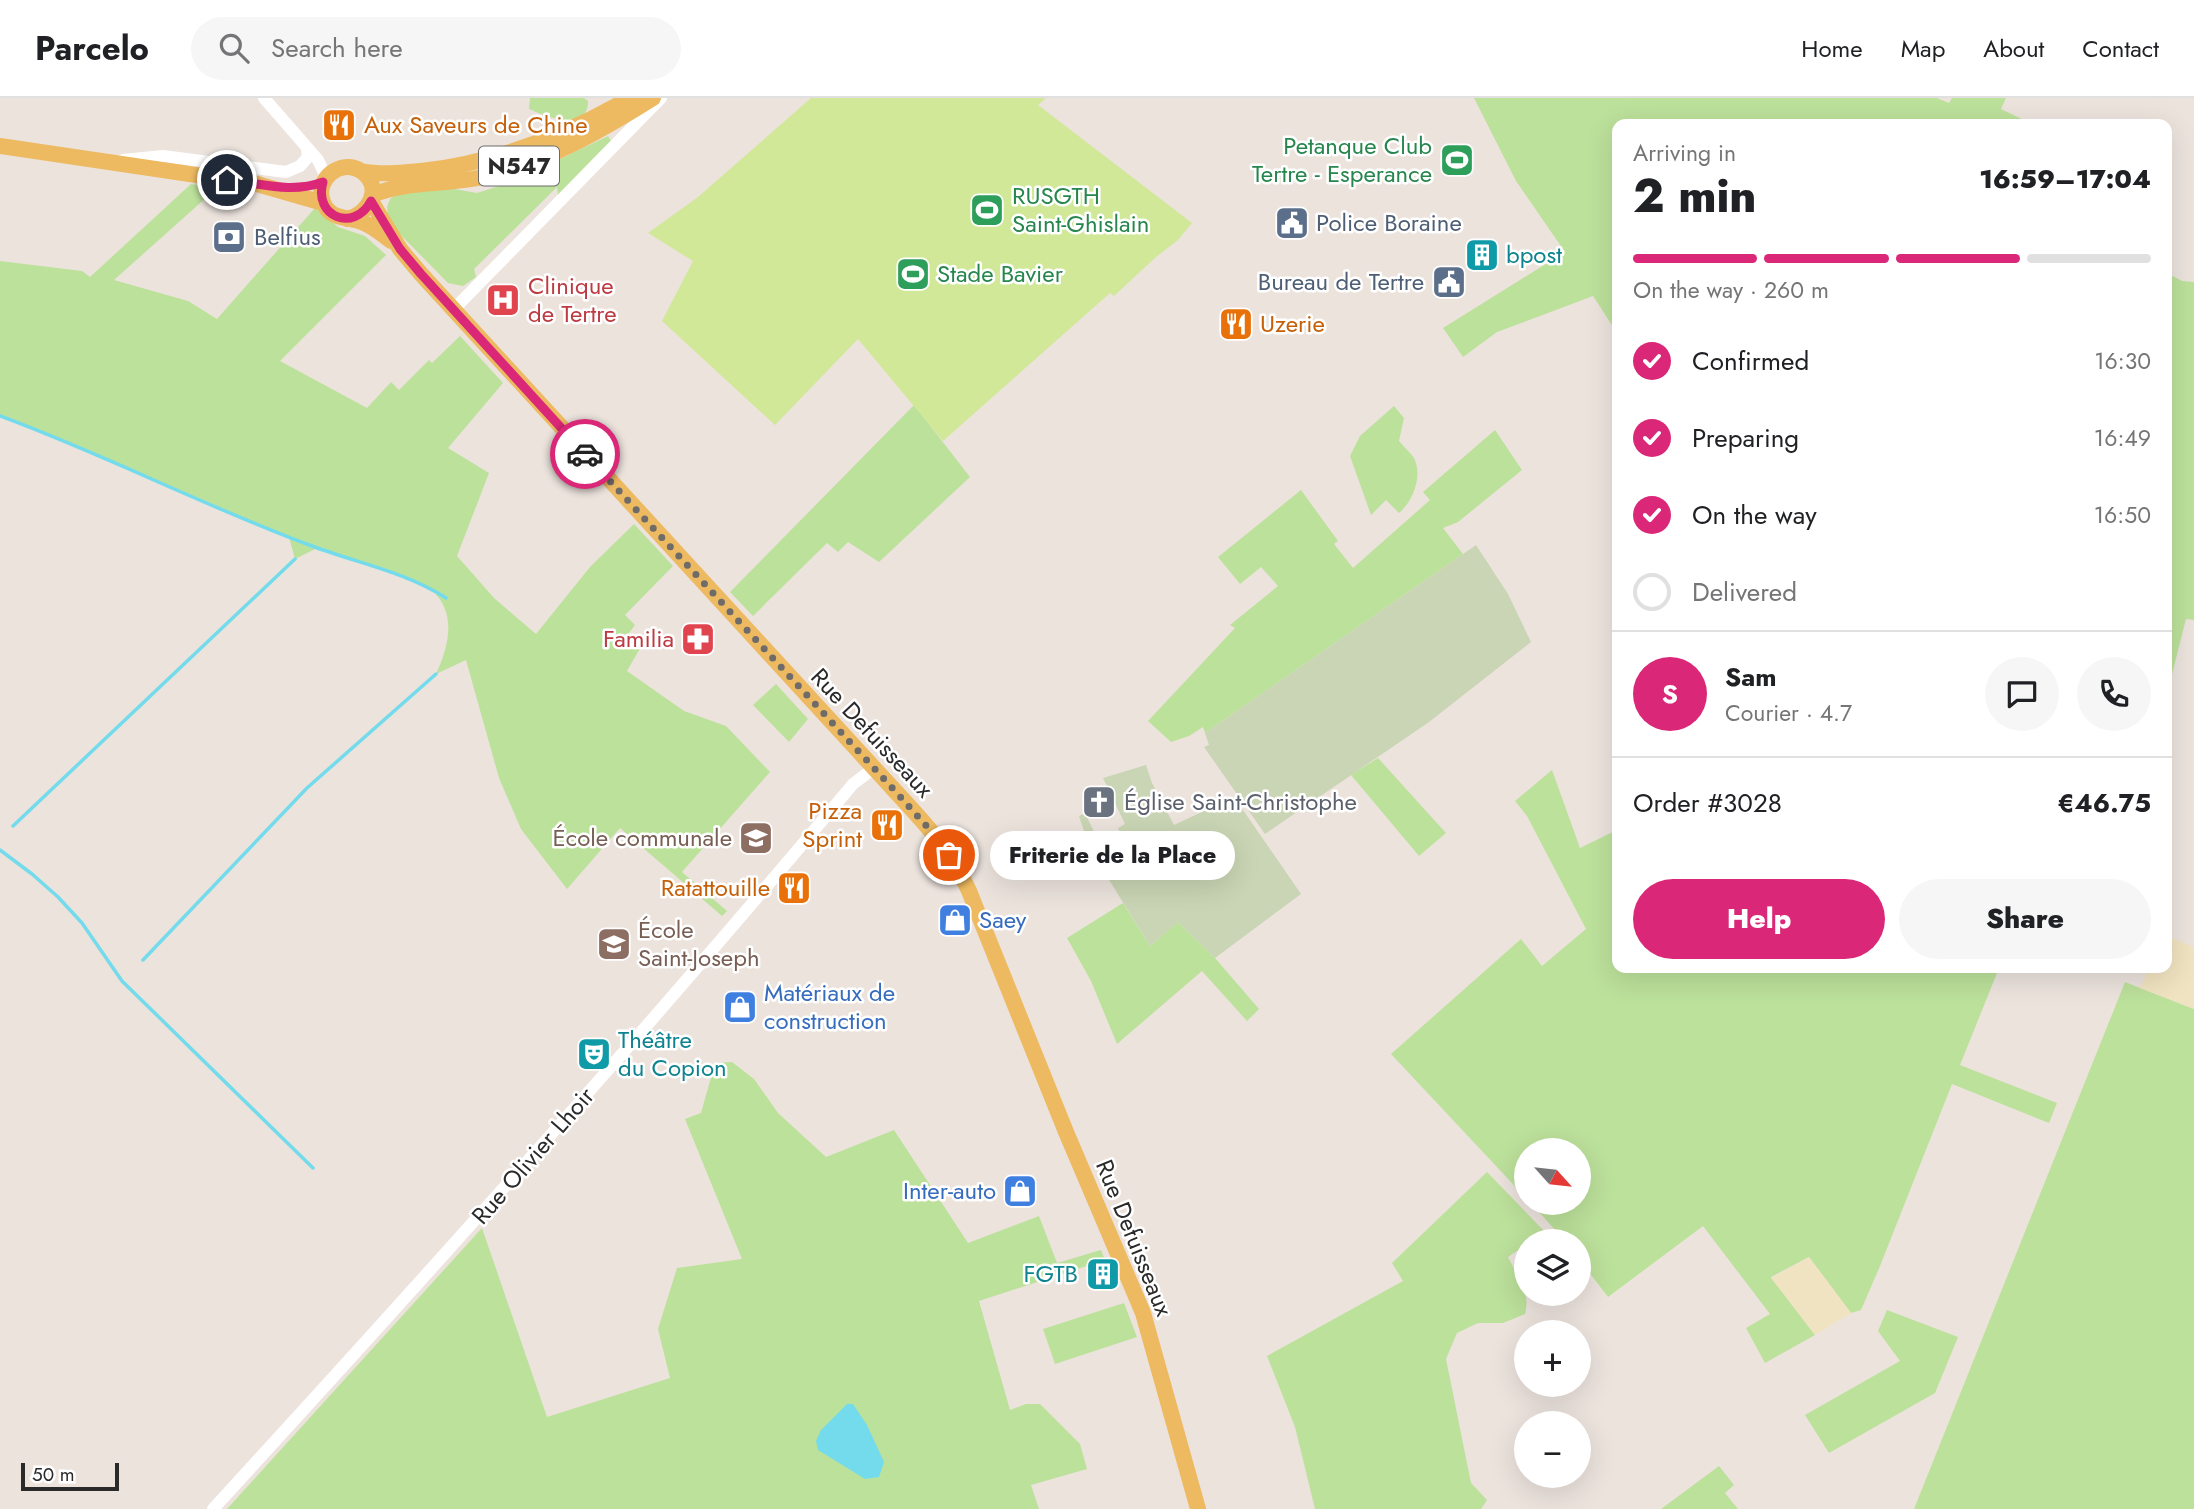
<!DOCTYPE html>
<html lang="en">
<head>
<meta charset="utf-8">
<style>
  :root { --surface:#fff; --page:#f6f6f6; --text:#202124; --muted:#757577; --line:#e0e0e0; --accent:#db2777 }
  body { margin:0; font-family:Jost,sans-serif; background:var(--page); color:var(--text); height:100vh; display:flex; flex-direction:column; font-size:26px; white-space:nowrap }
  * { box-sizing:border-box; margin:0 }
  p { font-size:23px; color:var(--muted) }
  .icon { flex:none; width:38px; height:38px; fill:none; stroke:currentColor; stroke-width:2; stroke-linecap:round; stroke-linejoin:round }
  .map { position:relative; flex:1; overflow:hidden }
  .drawer { position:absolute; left:1612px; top:21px; width:560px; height:854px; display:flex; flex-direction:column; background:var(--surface); border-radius:14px; box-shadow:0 7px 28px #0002 }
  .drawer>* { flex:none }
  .needle { width:46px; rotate:117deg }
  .controls { position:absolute; left:1514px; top:1040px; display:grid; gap:14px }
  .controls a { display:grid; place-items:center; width:77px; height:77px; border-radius:50%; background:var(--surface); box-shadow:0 7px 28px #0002; font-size:35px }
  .scale { position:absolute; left:21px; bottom:18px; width:98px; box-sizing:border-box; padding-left:7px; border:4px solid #2a2a2a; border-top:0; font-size:19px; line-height:24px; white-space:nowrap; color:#2a2a2a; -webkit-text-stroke:5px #fff; paint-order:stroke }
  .pin { position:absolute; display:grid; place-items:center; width:60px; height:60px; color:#fff; margin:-30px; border:4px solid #fff; border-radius:50%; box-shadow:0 2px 7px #0007 }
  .courier { position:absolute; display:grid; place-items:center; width:70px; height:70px; margin:-35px; border:5px solid #db2777; border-radius:50%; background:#fff; color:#222; box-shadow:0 2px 9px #0007 }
  .bubble { position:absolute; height:49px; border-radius:24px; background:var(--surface); box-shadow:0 7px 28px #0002; font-size:23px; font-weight:800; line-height:49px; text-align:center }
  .overview em { font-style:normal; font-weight:800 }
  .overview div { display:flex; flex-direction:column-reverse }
  .overview { display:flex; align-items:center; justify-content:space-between; height:119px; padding:0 21px }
  h1 { font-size:46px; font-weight:800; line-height:52px }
  .bar { display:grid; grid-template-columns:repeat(4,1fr); gap:10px 7px; align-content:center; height:84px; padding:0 21px }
  .bar i { height:9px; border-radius:5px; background:var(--line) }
  .bar .on { background:var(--accent) }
  .bar p { grid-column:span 4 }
  .line { display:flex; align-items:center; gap:18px; padding:0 21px; border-top:2px solid var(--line) }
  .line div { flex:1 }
  .round { display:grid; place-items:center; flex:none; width:74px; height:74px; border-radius:37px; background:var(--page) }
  ol { padding:0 21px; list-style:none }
  li { display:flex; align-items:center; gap:21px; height:77px }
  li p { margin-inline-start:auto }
  li .icon { padding:7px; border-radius:50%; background:var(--accent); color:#fff; stroke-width:4 }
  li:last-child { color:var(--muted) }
  li i { width:38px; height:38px; border:4px solid var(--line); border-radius:50% }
  .button { display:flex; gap:14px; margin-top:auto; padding:14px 21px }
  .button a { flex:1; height:80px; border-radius:42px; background:var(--accent); color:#fff; font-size:28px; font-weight:800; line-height:80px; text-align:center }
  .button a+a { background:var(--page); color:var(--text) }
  header { display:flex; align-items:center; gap:42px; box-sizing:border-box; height:98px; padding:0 35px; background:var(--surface); border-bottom:2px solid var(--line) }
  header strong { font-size:33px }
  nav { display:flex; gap:38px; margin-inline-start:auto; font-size:24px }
  .search { width:490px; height:63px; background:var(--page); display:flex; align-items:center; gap:18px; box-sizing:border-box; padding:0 24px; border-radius:38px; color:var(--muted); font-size:26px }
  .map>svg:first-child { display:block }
  .green { fill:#bce19b }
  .sand { fill:#f0e3c1 }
  .cemetery { fill:#c9d5b4 }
  .pitch { fill:#d0e897 }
  .water { fill:#73dbeb }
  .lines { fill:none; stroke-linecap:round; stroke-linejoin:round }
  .stream { stroke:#73dbeb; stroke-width:3.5 }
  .minor { stroke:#fff; stroke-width:12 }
  .major { stroke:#edba61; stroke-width:16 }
  .done { stroke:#6e6b69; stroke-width:7; stroke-dasharray:0 12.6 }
  .route { stroke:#db2777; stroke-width:9 }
  .labels { text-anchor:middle; stroke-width:5; stroke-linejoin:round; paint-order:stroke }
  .shield { fill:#fff; stroke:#6a6a6a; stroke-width:2 }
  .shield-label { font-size:23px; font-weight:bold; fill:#2a2a2a }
  .food-label { font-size:24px; fill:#c56008; stroke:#fff; text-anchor:start }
  .leisure-label { font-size:24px; fill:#27864d; stroke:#fff; text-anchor:start }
  .service-label { font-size:24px; fill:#4e5e75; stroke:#fff; text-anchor:start }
  .culture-label { font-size:24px; fill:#0d838f; stroke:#fff; text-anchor:start }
  .health-label { font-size:24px; fill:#be3a42; stroke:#fff; text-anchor:start }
  .street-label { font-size:24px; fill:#2a2a2a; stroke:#fff }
  .worship-label { font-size:24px; fill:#5b616d; stroke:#fff; text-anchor:start }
  .education-label { font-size:24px; fill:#785e54; stroke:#fff; text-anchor:end }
  .shop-label { font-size:24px; fill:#366cbe; stroke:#fff; text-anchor:start }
</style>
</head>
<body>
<header>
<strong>Parcelo</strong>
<div class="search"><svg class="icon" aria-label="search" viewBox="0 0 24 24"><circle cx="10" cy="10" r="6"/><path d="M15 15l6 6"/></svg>Search here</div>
<nav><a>Home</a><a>Map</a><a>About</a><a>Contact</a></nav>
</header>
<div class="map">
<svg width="2194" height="1411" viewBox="0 0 2194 1411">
  <rect width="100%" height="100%" fill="#ece3dd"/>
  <path class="green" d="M530 0H584L588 3C588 36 545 18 529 11Z
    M1474 0H1937L1949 5 1952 0H2006L2001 11 2032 26H1617V235L1593 198 1497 234 1463 259 1443 230 1565 154 1516 83Z
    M608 38 611 43 558 97 557 89 474 171 476 179 463 188 448 185 389 125 387 109 390 101 399 95 438 88 477 95 540 75 560 61Z
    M191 86 217 90 114 182 188 203 217 221 315 110 338 129 365 138 386 157 280 263 367 310 391 284 399 292 429 262 432 265 460 238 503 285 448 350 489 375 457 458 494 500 536 536 590 469 634 426 673 468 625 517 635 527 629 535 643 545 627 573 684 613 726 628 770 674 682 774 727 813 722 818 620 730 567 791 521 731 499 680 466 562 436 576C451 544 458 507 423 486L317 450 295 461 289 439 49 336 0 318V163L82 173 90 179Z
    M2167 175 2182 183 2194 184V522L2186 521 2167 596Z
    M914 307 970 379 879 464 848 444 838 454 827 445 753 518 730 494Z
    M1394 308 1404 320 1399 343C1403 348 1410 354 1414 360 1423 378 1413 403 1399 415L1386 402 1371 417 1350 358 1360 338Z
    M1495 332 1522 372 1458 424 1443 430 1463 456 1205 635 1203 629 1189 638 1171 644 1148 623 1235 530 1230 527 1278 488 1261 469 1240 486 1218 459 1301 392 1338 443 1334 446 1353 470 1430 402 1423 394Z
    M776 586 808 621 789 644 753 607Z
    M1378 660 1446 735 1419 758 1351 677Z
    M1552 672 1580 750 1617 732V870H1999L1960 967 2057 1005 2049 1025 1952 986 1880 1168 1861 1212 1851 1215 1809 1159 1771 1179 1815 1237 1765 1265 1746 1230 1770 1216 1703 1128 1608 1199 1579 1161 1578 1143H1565L1530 1104H1578V1052H1526V1100L1391 956 1521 841 1542 868 1586 831 1527 718 1515 703Z
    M1123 805 1150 848 1178 824 1215 860 1259 911 1247 923 1202 873 1117 946 1091 883 1067 840Z
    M2125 884 2194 911V1411H1914Z
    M732 964 754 981 778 1015 826 1059 894 1032 968 1145 1039 1118 1057 1165 1101 1152 1105 1162 979 1203 1010 1312 1026 1306H1040L1080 1346 1087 1371 1031 1387 1039 1411H227L482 1130 547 1319 670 1280 658 1231 677 1170 742 1161 685 1021 701 1015 715 965Z
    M1487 1074 1545 1134 1532 1143H1526V1147L1508 1159C1517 1178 1531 1194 1525 1216L1503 1225H1478L1457 1235 1446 1261 1471 1385 1487 1402 1481 1411H1315L1295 1329 1267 1258 1403 1183 1392 1165Z
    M1124 1205 1137 1239 1055 1266 1043 1231Z
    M1887 1212 1958 1239 1935 1295 1829 1355 1805 1317 1900 1263 1878 1233Z
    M1719 1368 1734 1387 1725 1395 1738 1411H1661Z"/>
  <path class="sand" d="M2167 838 2194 849V911L2140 890 2149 870H2166Z
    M1809 1159 1851 1215 1815 1237 1771 1180Z"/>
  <path class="cemetery" d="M1476 447 1508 496 1531 544 1429 624 1265 736 1204 649 1209 647 1205 635Z
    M1146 667 1152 685 1174 727 1234 699 1301 796 1215 860 1178 824 1150 848 1090 751 1079 718 1085 715 1097 740 1104 737 1110 750 1122 749 1124 743 1118 730 1125 726 1103 680Z"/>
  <path class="pitch" d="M811 0H1046L1038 7 1192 125 1178 142 1156 159 1114 198 1110 195 943 343 858 241 775 327 662 223 693 163 648 135 698 99Z"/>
  <path class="water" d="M847 1306H853L867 1327 884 1364 879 1379 865 1381 818 1352 816 1343 821 1332Z"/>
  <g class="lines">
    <path class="stream" d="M0 318C106 357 206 409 312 448 357 465 406 474 446 500
      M13 728 295 461
      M0 752 32 776 58 799 82 825 122 883 313 1070
      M143 862 307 690 436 576"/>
    <path class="minor" d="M264 0 318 62 326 79
      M123 62 163 58 286 74 300 68 308 59 307 51
      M453 212 661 0
      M213 1411C431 1173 646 934 853 686L874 670"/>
    <path class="major" d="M0 48 257 86 323 105
      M361 73C380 77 401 75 421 73 495 65 565 38 630 0
      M372 97C406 83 443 87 478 80 541 67 599 34 653 0
      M371 103 400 151 421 176 896 694C924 724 952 754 969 793L1066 1034 1143 1215 1198 1411
      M347 121C369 117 384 88 361 73 341 60 314 81 323 104 330 123 349 118 364 125 374 129 382 136 391 143"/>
  </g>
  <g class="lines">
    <path class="done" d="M585 356 896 694 931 733 949 757"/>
    <path class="route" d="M227 82C260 85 291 96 323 84 313 119 354 135 371 103L400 151 421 176 585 356"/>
  </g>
  <defs>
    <g id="restaurant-square" transform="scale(1.75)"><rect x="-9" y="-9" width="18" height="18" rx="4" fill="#e8710a" stroke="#fff"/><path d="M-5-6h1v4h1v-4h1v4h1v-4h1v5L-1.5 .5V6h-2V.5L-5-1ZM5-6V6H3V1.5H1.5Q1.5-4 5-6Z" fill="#fff"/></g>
    <g id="stadium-square" transform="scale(1.75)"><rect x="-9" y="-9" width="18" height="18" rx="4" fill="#2e9e5b" stroke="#fff"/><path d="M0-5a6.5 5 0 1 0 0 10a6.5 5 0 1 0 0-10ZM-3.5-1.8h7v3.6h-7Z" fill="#fff"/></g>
    <g id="civic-square" transform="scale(1.75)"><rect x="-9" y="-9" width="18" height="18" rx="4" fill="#5c6f8a" stroke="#fff"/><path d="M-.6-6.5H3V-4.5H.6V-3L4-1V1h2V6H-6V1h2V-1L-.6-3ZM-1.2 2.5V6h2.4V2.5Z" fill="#fff"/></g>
    <g id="bank-square" transform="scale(1.75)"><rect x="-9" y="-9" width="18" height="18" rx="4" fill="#5c6f8a" stroke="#fff"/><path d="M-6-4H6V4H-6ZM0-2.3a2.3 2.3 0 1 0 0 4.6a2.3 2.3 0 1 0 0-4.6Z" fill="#fff"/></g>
    <g id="building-square" transform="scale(1.75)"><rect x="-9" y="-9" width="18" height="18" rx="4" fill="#0f9aa8" stroke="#fff"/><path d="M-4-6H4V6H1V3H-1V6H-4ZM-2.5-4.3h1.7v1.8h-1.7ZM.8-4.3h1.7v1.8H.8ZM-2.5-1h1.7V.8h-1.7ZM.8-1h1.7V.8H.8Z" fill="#fff"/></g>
    <g id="hospital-square" transform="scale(1.75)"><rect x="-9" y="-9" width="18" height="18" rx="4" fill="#e0444e" stroke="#fff"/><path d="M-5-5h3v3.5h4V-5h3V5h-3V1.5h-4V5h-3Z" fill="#fff"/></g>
    <g id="pharmacy-square" transform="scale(1.75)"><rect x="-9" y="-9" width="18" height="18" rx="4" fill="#e0444e" stroke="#fff"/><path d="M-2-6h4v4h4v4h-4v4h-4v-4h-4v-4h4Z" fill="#fff"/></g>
    <g id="church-square" transform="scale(1.75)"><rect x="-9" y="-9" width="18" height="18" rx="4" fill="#6b7280" stroke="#fff"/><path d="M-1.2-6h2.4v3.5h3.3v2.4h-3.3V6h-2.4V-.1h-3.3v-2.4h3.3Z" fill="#fff"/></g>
    <g id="school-square" transform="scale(1.75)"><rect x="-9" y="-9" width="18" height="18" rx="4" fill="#8d6e63" stroke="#fff"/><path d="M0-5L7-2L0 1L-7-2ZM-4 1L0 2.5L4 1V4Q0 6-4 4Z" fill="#fff"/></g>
    <g id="shop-square" transform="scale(1.75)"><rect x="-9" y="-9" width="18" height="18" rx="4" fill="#3f7fe0" stroke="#fff"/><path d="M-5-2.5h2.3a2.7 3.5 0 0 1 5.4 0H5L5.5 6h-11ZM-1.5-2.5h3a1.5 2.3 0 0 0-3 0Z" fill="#fff"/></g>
    <g id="theatre-square" transform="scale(1.75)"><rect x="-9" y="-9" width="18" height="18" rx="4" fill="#0f9aa8" stroke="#fff"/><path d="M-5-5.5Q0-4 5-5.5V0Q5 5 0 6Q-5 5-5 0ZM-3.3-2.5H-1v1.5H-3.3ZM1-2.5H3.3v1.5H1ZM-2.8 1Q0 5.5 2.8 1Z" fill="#fff"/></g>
  </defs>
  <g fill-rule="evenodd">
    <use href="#restaurant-square" x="339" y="27"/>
    <use href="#stadium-square" x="1457" y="62"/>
    <use href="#stadium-square" x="987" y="112"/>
    <use href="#civic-square" x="1292" y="125"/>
    <use href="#bank-square" x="229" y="139"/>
    <use href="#building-square" x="1482" y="157"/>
    <use href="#stadium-square" x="913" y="176"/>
    <use href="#civic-square" x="1449" y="184"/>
    <use href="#hospital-square" x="503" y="202"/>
    <use href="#restaurant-square" x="1236" y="226"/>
    <use href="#pharmacy-square" x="698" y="541"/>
    <use href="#church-square" x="1099" y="704"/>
    <use href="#restaurant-square" x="887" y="727"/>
    <use href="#school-square" x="756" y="740"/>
    <use href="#restaurant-square" x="794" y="790"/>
    <use href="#shop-square" x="955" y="822"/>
    <use href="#school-square" x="614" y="846"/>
    <use href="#shop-square" x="740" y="909"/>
    <use href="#theatre-square" x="594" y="956"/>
    <use href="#shop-square" x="1020" y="1093"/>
    <use href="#building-square" x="1103" y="1176"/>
  </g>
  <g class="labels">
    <rect class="shield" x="479" y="48.5" width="80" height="39" rx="5"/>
    <g class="shield-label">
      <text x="519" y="76">N547</text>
    </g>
    <g class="food-label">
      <text x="364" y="35">Aux Saveurs de Chine</text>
      <text x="1260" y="234">Uzerie</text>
      <text x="862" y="721" text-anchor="end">Pizza<tspan x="862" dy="28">Sprint</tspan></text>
      <text x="770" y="798" text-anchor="end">Ratattouille</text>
    </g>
    <g class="leisure-label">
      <text x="1432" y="56" text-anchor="end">Petanque Club<tspan x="1432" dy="28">Tertre - Esperance</tspan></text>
      <text x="1012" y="106">RUSGTH<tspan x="1012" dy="28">Saint-Ghislain</tspan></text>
      <text x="937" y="184">Stade Bavier</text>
    </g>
    <g class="service-label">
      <text x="1316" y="133">Police Boraine</text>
      <text x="254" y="147">Belfius</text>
      <text x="1424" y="192" text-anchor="end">Bureau de Tertre</text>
    </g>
    <g class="culture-label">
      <text x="1506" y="165">bpost</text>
      <text x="618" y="950">Théâtre<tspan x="618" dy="28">du Copion</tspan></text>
      <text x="1078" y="1184" text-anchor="end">FGTB</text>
    </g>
    <g class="health-label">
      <text x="528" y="196">Clinique<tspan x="528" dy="28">de Tertre</tspan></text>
      <text x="674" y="549" text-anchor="end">Familia</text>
    </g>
    <g class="street-label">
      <text transform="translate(872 635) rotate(47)" y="8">Rue Defuisseaux</text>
      <text transform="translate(533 1058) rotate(-49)" y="8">Rue Olivier Lhoir</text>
      <text transform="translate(1134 1140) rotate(68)" y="8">Rue Defuisseaux</text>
    </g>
    <g class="worship-label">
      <text x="1124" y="712">Église Saint-Christophe</text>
    </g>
    <g class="education-label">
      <text x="732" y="748">École communale</text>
      <text x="638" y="840" text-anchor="start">École<tspan x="638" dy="28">Saint-Joseph</tspan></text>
    </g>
    <g class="shop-label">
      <text x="979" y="830">Saey</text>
      <text x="764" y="903">Matériaux de<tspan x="764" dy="28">construction</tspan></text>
      <text x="996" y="1101" text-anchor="end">Inter-auto</text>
    </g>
  </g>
</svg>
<div class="controls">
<a><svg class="needle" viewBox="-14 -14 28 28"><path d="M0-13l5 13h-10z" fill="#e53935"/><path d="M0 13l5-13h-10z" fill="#757577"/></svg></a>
<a><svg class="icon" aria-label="layers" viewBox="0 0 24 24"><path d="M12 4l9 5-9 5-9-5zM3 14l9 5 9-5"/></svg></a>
<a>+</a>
<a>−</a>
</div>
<div class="scale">50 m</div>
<div class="pin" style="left:949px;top:757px;background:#ea580c"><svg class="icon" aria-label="bag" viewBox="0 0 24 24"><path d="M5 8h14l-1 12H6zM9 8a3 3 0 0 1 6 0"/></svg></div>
<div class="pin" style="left:227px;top:82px;background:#1f2937"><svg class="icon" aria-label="home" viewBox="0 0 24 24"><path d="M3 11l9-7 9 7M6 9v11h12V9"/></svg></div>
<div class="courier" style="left:585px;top:356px"><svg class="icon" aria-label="car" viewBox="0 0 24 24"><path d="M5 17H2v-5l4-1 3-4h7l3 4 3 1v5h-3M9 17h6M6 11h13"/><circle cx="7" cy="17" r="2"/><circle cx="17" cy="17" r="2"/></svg></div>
<div class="bubble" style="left:990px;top:733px;width:245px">Friterie de la Place</div>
<section class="drawer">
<div class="overview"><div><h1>2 min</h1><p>Arriving in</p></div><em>16:59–17:04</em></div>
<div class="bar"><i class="on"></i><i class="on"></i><i class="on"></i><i></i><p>On the way · 260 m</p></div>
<ol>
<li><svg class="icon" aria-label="check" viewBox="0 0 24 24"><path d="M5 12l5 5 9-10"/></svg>Confirmed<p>16:30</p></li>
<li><svg class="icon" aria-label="check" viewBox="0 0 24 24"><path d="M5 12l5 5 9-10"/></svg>Preparing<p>16:49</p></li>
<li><svg class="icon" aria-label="check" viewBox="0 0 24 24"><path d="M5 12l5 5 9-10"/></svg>On the way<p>16:50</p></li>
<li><i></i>Delivered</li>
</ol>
<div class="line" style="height:126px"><b class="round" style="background:var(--accent);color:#fff">S</b><div><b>Sam</b><p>Courier · 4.7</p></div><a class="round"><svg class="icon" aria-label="chat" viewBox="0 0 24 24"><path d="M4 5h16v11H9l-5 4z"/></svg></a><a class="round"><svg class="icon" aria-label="phone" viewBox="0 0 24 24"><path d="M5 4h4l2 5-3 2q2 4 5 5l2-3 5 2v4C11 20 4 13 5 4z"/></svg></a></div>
<div class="line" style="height:91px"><div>Order #3028</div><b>€46.75</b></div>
<div class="button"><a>Help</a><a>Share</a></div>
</section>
</div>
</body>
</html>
